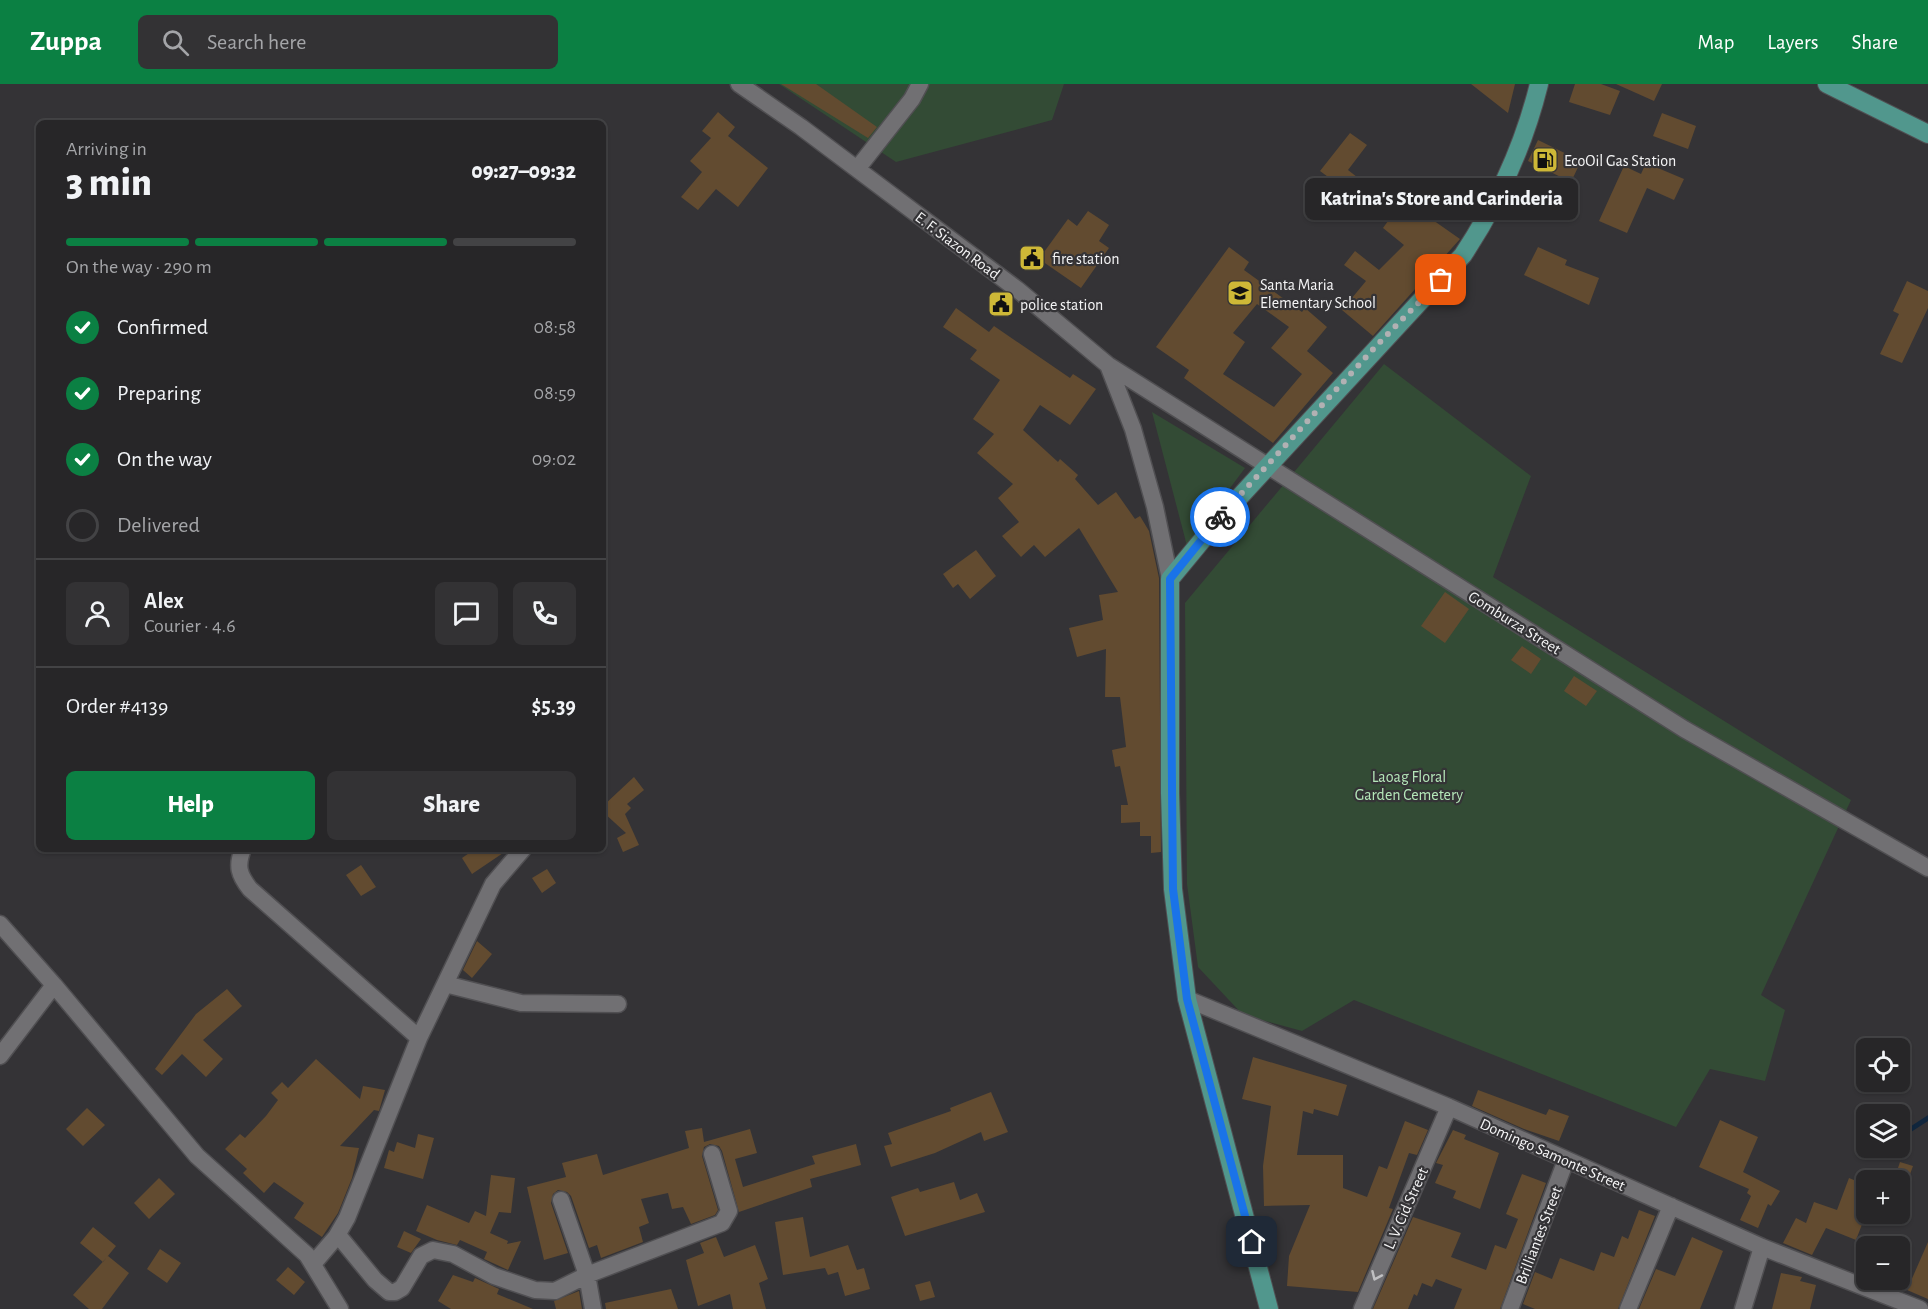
<!DOCTYPE html>
<html lang="en">
<head>
<meta charset="utf-8">
<style>
  :root { --surface:#272628; --page:#333234; --text:#f1f3f6; --muted:#a4a5a8; --line:#434345; --accent:#0b8043 }
  body { margin:0; font-family:"Alegreya Sans",sans-serif; background:var(--page); color:var(--text); height:100vh; display:flex; flex-direction:column; font-size:22px; white-space:nowrap }
  * { box-sizing:border-box; margin:0 }
  p { font-size:20px; color:var(--muted) }
  .icon { flex:none; width:33px; height:33px; fill:none; stroke:currentColor; stroke-width:2; stroke-linecap:round; stroke-linejoin:round }
  .map { position:relative; flex:1; overflow:hidden }
  .panel { position:absolute; left:36px; top:36px; width:570px; height:732px; display:flex; flex-direction:column; background:var(--surface); border-radius:9px; box-shadow:0 2px 4px #0004,0 0 0 2px var(--line) }
  .panel>* { flex:none }
  .controls { position:absolute; left:1856px; top:954px; display:grid; gap:12px }
  .controls a { display:grid; place-items:center; width:54px; height:54px; border-radius:9px; background:var(--surface); box-shadow:0 2px 4px #0004,0 0 0 2px var(--line); font-size:30px }
  .pin { position:absolute; display:grid; place-items:center; width:51px; height:51px; color:#fff; margin:-26px; border-radius:12px; box-shadow:0 3px 9px #0006 }
  .courier { position:absolute; display:grid; place-items:center; width:60px; height:60px; margin:-30px; border:4px solid #1a73e8; border-radius:50%; background:#fff; color:#222; box-shadow:0 2px 8px #0007 }
  .bubble { position:absolute; height:42px; border-radius:9px; background:var(--surface); box-shadow:0 2px 4px #0004,0 0 0 2px var(--line); font-size:20px; font-weight:800; line-height:42px; text-align:center }
  .head em { font-style:normal; font-weight:800 }
  .head div { display:flex; flex-direction:column-reverse }
  .head { display:flex; align-items:center; justify-content:space-between; height:102px; padding:0 30px }
  h1 { font-size:39px; font-weight:800; line-height:45px }
  .bar { display:grid; grid-template-columns:repeat(4,1fr); gap:9px 6px; align-content:center; height:72px; padding:0 30px }
  .bar i { height:8px; border-radius:4px; background:var(--line) }
  .bar .on { background:var(--accent) }
  .bar p { grid-column:span 4 }
  .line { display:flex; align-items:center; gap:15px; padding:0 30px; border-top:2px solid var(--line) }
  .line div { flex:1 }
  .round { display:grid; place-items:center; flex:none; width:63px; height:63px; border-radius:9px; background:var(--page) }
  ol { padding:0 30px; list-style:none }
  li { display:flex; align-items:center; gap:18px; height:66px }
  li p { margin-inline-start:auto }
  li .icon { padding:6px; border-radius:50%; background:var(--accent); color:#fff; stroke-width:4 }
  li:last-child { color:var(--muted) }
  li i { width:33px; height:33px; border:3px solid var(--line); border-radius:50% }
  .button { display:flex; gap:12px; margin-top:auto; padding:12px 30px }
  .button a { flex:1; height:69px; border-radius:9px; background:var(--accent); color:#fff; font-size:24px; font-weight:800; line-height:69px; text-align:center }
  .button a+a { background:var(--page); color:var(--text) }
  header { display:flex; align-items:center; gap:36px; box-sizing:border-box; height:84px; padding:0 30px; background:var(--accent); color:#fff }
  header strong { font-size:28px }
  nav { display:flex; gap:33px; margin-inline-start:auto; font-size:21px }
  .search { width:420px; height:54px; background:var(--page); display:flex; align-items:center; gap:15px; box-sizing:border-box; padding:0 21px; border-radius:9px; color:var(--muted); font-size:22px }
  .map>svg:first-child { display:block }
  .green { fill:#334b35 }
  .lines { fill:none; stroke-linecap:round; stroke-linejoin:round }
  .stream { stroke:#10263d; stroke-width:5 }
  .building { fill:#624b30; fill-rule:evenodd }
  .minor-casing { stroke:#504f52; stroke-width:19 }
  .major-casing { stroke:#504f52; stroke-width:20 }
  .minor { stroke:#717073; stroke-width:16 }
  .major { stroke:#51978d; stroke-width:18 }
  .oneway { stroke:#c0c0c2 }
  .done { stroke:#b1b1b3; stroke-width:6; stroke-dasharray:0 10.8 }
  .route { stroke:#1a73e8; stroke-width:8 }
  .labels { text-anchor:middle; stroke-width:4.5; stroke-linejoin:round; paint-order:stroke }
  .poi-label { font-size:16px; fill:#f5f5f6; stroke:#343336; text-anchor:start }
  .street-label { font-size:16px; fill:#f5f5f6; stroke:#343336 }
  .park-label { font-size:16px; fill:#b5e7b9; stroke:#343336 }
</style>
</head>
<body>
<header>
<strong>Zuppa</strong>
<div class="search"><svg class="icon" aria-label="search" viewBox="0 0 24 24"><circle cx="10" cy="10" r="6"/><path d="M15 15l6 6"/></svg>Search here</div>
<nav><a>Map</a><a>Layers</a><a>Share</a></nav>
</header>
<div class="map">
<svg width="1928" height="1225" viewBox="0 0 1928 1225">
  <rect width="100%" height="100%" fill="#343336"/>
  <path class="green" d="M779 0H1064L1052 36 896 78Z
    M1384 280 1531 392 1493 493 1851 716 1761 911 1785 926 1765 997 1710 985 1676 1043 1354 916 1302 947 1243 931 1198 883 1187 800 1185 519Z
    M1152 328 1245 384 1187 462Z"/>
  <g class="lines">
    <path class="stream" d="M1905 1049 1928 1034"/>
  </g>
  <path class="building" d="M781 0H816L877 43 868 54Z
    M1471 0H1515L1508 29Z
    M1575 0H1601L1620 7 1610 31 1569 18Z
    M1616 0H1662L1654 17Z
    M718 28 735 43 728 52 768 84 738 123 716 105 698 126 681 113 702 88 690 77 711 54 702 47Z
    M1662 29 1696 42 1688 65 1653 52Z
    M1350 49 1367 61 1348 86 1371 104 1376 97 1403 118 1408 111 1433 130 1430 134 1460 155 1373 252 1342 226 1366 197 1344 181 1355 167 1379 186 1404 161 1383 144 1388 137 1320 87Z
    M1538 56 1581 77 1571 98 1528 77Z
    M1646 79 1684 95 1674 116 1647 104 1627 149 1599 137 1624 82 1641 90Z
    M1088 127 1109 141 1099 157 1109 164 1081 204 1039 175 1068 135 1077 142Z
    M1229 163 1249 178 1244 186 1302 228 1305 224 1327 243 1307 267 1333 289 1273 359 1184 294 1189 286 1156 263ZM1257 220 1289 243 1271 264 1302 290 1274 323 1223 290 1245 258 1233 249Z
    M1538 163 1567 176 1565 181 1599 194 1589 221 1524 191Z
    M1907 197 1928 207V224L1902 279 1880 270 1899 230 1893 227Z
    M956 224 989 248 994 242 1070 294 1073 290 1096 305 1070 341 1040 321 1023 346 1058 378 1060 375 1078 391 1075 395 1098 421 1116 408 1135 435 1140 432 1149 447 1159 494 1161 768 1151 769V752H1140V738L1121 739V721H1128L1120 682 1115 683 1112 666 1126 663 1120 613H1105L1106 565 1077 573 1069 544 1103 536 1099 511 1118 508 1079 444 1045 473 1034 461 1021 473 1002 452 1019 438 998 414 1013 400 977 369 994 350 973 335 1000 296 970 275 977 266 943 243Z
    M976 466 996 492 970 515 958 500 953 504 943 490Z
    M1445 508 1469 525 1445 559 1421 542Z
    M1522 562 1541 575 1531 590 1511 576Z
    M1574 592 1597 607 1586 622 1564 607Z
    M634 693 644 706 627 720 631 724 625 730 639 761 623 768 617 754 626 749 603 728V722Z
    M475 765H509L472 790 462 774Z
    M361 781 376 803 361 812 346 791Z
    M547 785 556 799 542 809 532 794Z
    M477 857 492 870 472 894 463 886Z
    M227 905 242 922 203 956 223 975 206 993 182 970 162 991 155 985 196 930Z
    M1253 973 1347 1001 1338 1032 1314 1025 1313 1030 1303 1027 1297 1071H1343V1104L1367 1113 1379 1082 1387 1085 1405 1037 1428 1046 1417 1071 1409 1069 1389 1124 1393 1125 1358 1208 1287 1202 1289 1172 1310 1121 1264 1122 1263 1082 1271 1022 1242 1015Z
    M316 975 360 1015 363 1002 385 1006 379 1027 374 1026 340 1062 359 1064 352 1094 338 1129 322 1153 294 1134 304 1119 274 1098 264 1109 243 1089 247 1085 225 1065 240 1050 245 1054 266 1032 278 1016 271 1009 282 998 288 1004Z
    M1478 1006 1546 1031 1549 1025 1569 1032 1559 1057 1524 1045 1472 1022Z
    M991 1008 1008 1048 984 1057 981 1048 935 1069 891 1083 884 1062 892 1060 888 1049 951 1027 950 1024Z
    M87 1024 105 1041 83 1062 66 1045Z
    M1720 1036 1758 1053 1743 1088 1780 1107 1771 1122 1768 1120 1758 1144 1740 1136 1751 1112 1747 1109 1749 1105 1699 1083Z
    M702 1044 704 1058 750 1045 757 1069 735 1075 743 1103 815 1080 812 1072 856 1060 861 1081 810 1095 812 1103 739 1128 722 1067 719 1062 710 1060 704 1063 702 1072 718 1126 715 1131 691 1140 683 1123 672 1125 668 1109 641 1115 649 1139 639 1143 643 1158 601 1174 597 1161 589 1164 571 1112 567 1108 558 1106 553 1110 551 1119 568 1169 544 1176 527 1103 566 1093 562 1079 597 1070 603 1091 689 1064 685 1047Z
    M1453 1046 1466 1051 1464 1055 1499 1069 1480 1125 1453 1114 1456 1107 1435 1099 1443 1081 1436 1079Z
    M418 1050 434 1054 423 1095 384 1084 389 1066 394 1068 397 1058 415 1064Z
    M1900 1078 1913 1082 1908 1096H1894Z
    M1522 1090 1546 1099 1500 1225H1454L1462 1205 1436 1195 1432 1203 1422 1199 1417 1212 1414 1210 1408 1225H1373L1413 1133 1461 1149 1451 1173 1486 1186 1495 1161 1506 1165 1518 1135 1506 1130Z
    M491 1091 515 1094 511 1129 499 1128 490 1149 508 1157 507 1160 521 1157 508 1186 484 1175 487 1168 460 1156 457 1161 437 1156 416 1147 427 1121 469 1139 475 1127 486 1132Z
    M159 1094 175 1110 149 1135 134 1119Z
    M1849 1094 1866 1101V1130L1856 1156 1826 1144 1812 1171 1783 1159 1796 1134 1806 1139 1814 1118 1837 1126Z
    M954 1098 960 1116 977 1109 985 1128 905 1152 891 1113 918 1104 920 1108Z
    M1639 1126 1655 1132 1618 1225H1535L1523 1220 1535 1188 1552 1195 1560 1174 1594 1187 1601 1168 1614 1173 1622 1152 1628 1155Z
    M803 1133 810 1173 848 1161 857 1186 864 1184 870 1205 845 1212 838 1188 828 1191 825 1184 783 1191 775 1138Z
    M93 1143 116 1162 103 1178 80 1159Z
    M404 1147 421 1155 411 1169 397 1163Z
    M716 1153 724 1173 755 1161 768 1195 759 1199 766 1225H733L730 1210 698 1222 686 1176 704 1169 700 1159Z
    M1692 1153 1723 1167 1700 1225H1639L1656 1185 1675 1192Z
    M1928 1158V1215L1907 1206Z
    M160 1165 181 1179 167 1199 147 1185Z
    M108 1172 129 1189 102 1225H89L73 1211Z
    M288 1183 305 1198 294 1211 276 1196Z
    M1781 1189 1802 1193 1800 1197 1816 1201 1810 1225H1772Z
    M453 1191 473 1198 475 1194 499 1205 497 1210 533 1225H451L438 1217Z
    M930 1197 935 1213 920 1217 915 1201Z
    M671 1205 678 1225H606L605 1219Z
    M579 1207 582 1225H556L554 1217Z"/>
  <g class="lines">
    <g class="minor-casing">
      <path id="minor" d="M739 0 801 43 1018 206 1108 281 1133 345 1155 423 1170 495
        M857 85 912 15 920 0
        M1108 281 1684 645 1928 784
        M243 765C236 782 239 791 250 805L419 954
        M0 840 54 901 197 1072 307 1171 340 1225
        M445 900 521 919 618 920
        M1187 915 1449 1023 1762 1163 1920 1225
        M0 972 54 901
        M561 1116 587 1191 593 1225
        M338 1151 375 1196 389 1208H395L402 1204 421 1172 433 1166 453 1170 494 1192 535 1206 555 1207 587 1191 722 1139 729 1127 712 1070
        M313 1180 336 1153 347 1134 419 954 493 800 523 765
        M1362 1225 1449 1023
        M1510 1225 1566 1076
        M1628 1225 1671 1122
        M1743 1225 1762 1163"/>
    </g>
    <g class="major-casing">
      <path id="major" d="M1827 0 1928 50
        M1269 1225 1187 915 1173 805 1170 709V495L1222 432 1463 171C1498 118 1524 61 1539 0"/>
    </g>
    <use href="#minor" class="minor"/>
    <use href="#major" class="major"/>
  </g>
  <defs><path id="oneway-chevron" d="M-2-3.5L2.5 0L-2 3.5" fill="none" stroke-width="1.6" stroke-linecap="round" stroke-linejoin="round" transform="scale(1.5)"/></defs>
  <use class="oneway" href="#oneway-chevron" transform="translate(1376 1192) rotate(114)"/>
  <g class="lines">
    <path class="done" d="M1220 433 1377 261 1441 196"/>
    <path class="route" d="M1220 433 1170 495 1173 805 1187 915 1252 1158"/>
  </g>
  <defs>
    <g id="fuel-square" transform="scale(1.35)"><rect x="-9" y="-9" width="18" height="18" rx="4" fill="#ceb837" stroke="#343336"/><path d="M-5.5-6h7V0h2V4h1.3V-2.5L3-4.5l.8-.8L6-3V5H2.5V1h-1V6h-7ZM-4.2-4.7v3.2H.2V-4.7Z" fill="#111"/></g>
    <g id="civic-square" transform="scale(1.35)"><rect x="-9" y="-9" width="18" height="18" rx="4" fill="#ceb837" stroke="#343336"/><path d="M-.6-6.5H3V-4.5H.6V-3L4-1V1h2V6H-6V1h2V-1L-.6-3ZM-1.2 2.5V6h2.4V2.5Z" fill="#111"/></g>
    <g id="school-square" transform="scale(1.35)"><rect x="-9" y="-9" width="18" height="18" rx="4" fill="#ceb837" stroke="#343336"/><path d="M0-5L7-2L0 1L-7-2ZM-4 1L0 2.5L4 1V4Q0 6-4 4Z" fill="#111"/></g>
  </defs>
  <g fill-rule="evenodd">
    <use href="#fuel-square" x="1545" y="76"/>
    <use href="#civic-square" x="1032" y="174"/>
    <use href="#school-square" x="1240" y="209"/>
    <use href="#civic-square" x="1001" y="220"/>
  </g>
  <g class="labels">
    <g class="poi-label">
      <text x="1564" y="82">EcoOil Gas Station</text>
      <text x="1052" y="180">fire station</text>
      <text x="1260" y="206">Santa Maria<tspan x="1260" dy="18">Elementary School</tspan></text>
      <text x="1020" y="226">police station</text>
    </g>
    <g class="street-label">
      <text transform="translate(958 161) rotate(37)" y="6">E. F. Siazon Road</text>
      <text transform="translate(1515 538) rotate(32)" y="6">Gomburza Street</text>
      <text transform="translate(1553 1070) rotate(24)" y="6">Domingo Samonte Street</text>
      <text transform="translate(1405 1124) rotate(-66)" y="6">L. V. Cid Street</text>
      <text transform="translate(1538 1151) rotate(-69)" y="6">Brilliantes Street</text>
    </g>
    <g class="park-label">
      <text x="1409" y="698">Laoag Floral<tspan x="1409" dy="18">Garden Cemetery</tspan></text>
    </g>
  </g>
</svg>
<div class="controls">
<a><svg class="icon" aria-label="locate" viewBox="0 0 24 24"><circle cx="12" cy="12" r="6"/><path d="M12 2v4M12 18v4M2 12h4M18 12h4"/></svg></a>
<a><svg class="icon" aria-label="layers" viewBox="0 0 24 24"><path d="M12 4l9 5-9 5-9-5zM3 14l9 5 9-5"/></svg></a>
<a>+</a>
<a>−</a>
</div>
<div class="pin" style="left:1441px;top:196px;background:#ea580c"><svg class="icon" aria-label="bag" viewBox="0 0 24 24"><path d="M5 8h14l-1 12H6zM9 8a3 3 0 0 1 6 0"/></svg></div>
<div class="pin" style="left:1252px;top:1158px;background:#1f2937"><svg class="icon" aria-label="home" viewBox="0 0 24 24"><path d="M3 11l9-7 9 7M6 9v11h12V9"/></svg></div>
<div class="courier" style="left:1220px;top:433px"><svg class="icon" aria-label="bike" viewBox="0 0 24 24"><circle cx="6" cy="16" r="4"/><circle cx="18" cy="16" r="4"/><path d="M6 16l4-8h5l3 8M10 8l3 8H6M13 5h3"/></svg></div>
<div class="bubble" style="left:1305px;top:94px;width:273px">Katrina's Store and Carinderia</div>
<section class="panel">
<div class="head"><div><h1>3 min</h1><p>Arriving in</p></div><em>09:27–09:32</em></div>
<div class="bar"><i class="on"></i><i class="on"></i><i class="on"></i><i></i><p>On the way · 290 m</p></div>
<ol>
<li><svg class="icon" aria-label="check" viewBox="0 0 24 24"><path d="M5 12l5 5 9-10"/></svg>Confirmed<p>08:58</p></li>
<li><svg class="icon" aria-label="check" viewBox="0 0 24 24"><path d="M5 12l5 5 9-10"/></svg>Preparing<p>08:59</p></li>
<li><svg class="icon" aria-label="check" viewBox="0 0 24 24"><path d="M5 12l5 5 9-10"/></svg>On the way<p>09:02</p></li>
<li><i></i>Delivered</li>
</ol>
<div class="line" style="height:108px"><a class="round"><svg class="icon" aria-label="person" viewBox="0 0 24 24"><circle cx="12" cy="8" r="4"/><path d="M4 21q1-7 8-7t8 7"/></svg></a><div><b>Alex</b><p>Courier · 4.6</p></div><a class="round"><svg class="icon" aria-label="chat" viewBox="0 0 24 24"><path d="M4 5h16v11H9l-5 4z"/></svg></a><a class="round"><svg class="icon" aria-label="phone" viewBox="0 0 24 24"><path d="M5 4h4l2 5-3 2q2 4 5 5l2-3 5 2v4C11 20 4 13 5 4z"/></svg></a></div>
<div class="line" style="height:78px"><div>Order #4139</div><b>$5.39</b></div>
<div class="button"><a>Help</a><a>Share</a></div>
</section>
</div>
</body>
</html>
